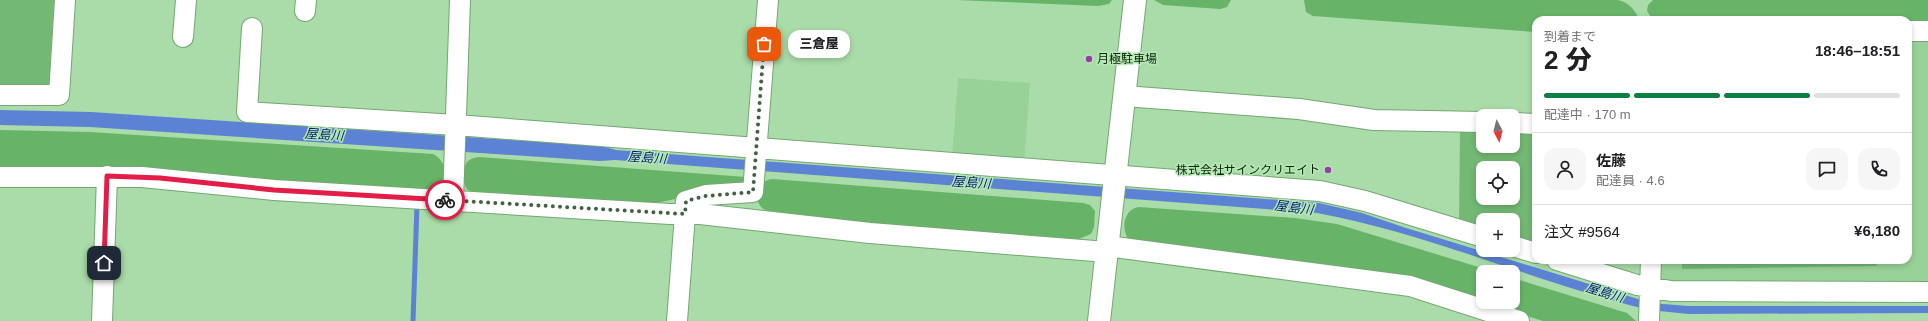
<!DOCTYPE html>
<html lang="ja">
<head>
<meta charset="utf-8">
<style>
  :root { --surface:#fff; --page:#f6f6f6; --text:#202124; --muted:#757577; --line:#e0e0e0; --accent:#0b8043 }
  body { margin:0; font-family:Arial,"Noto Sans JP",sans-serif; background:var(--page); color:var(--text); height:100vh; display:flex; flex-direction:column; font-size:15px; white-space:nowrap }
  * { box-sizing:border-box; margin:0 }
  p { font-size:13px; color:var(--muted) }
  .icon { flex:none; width:22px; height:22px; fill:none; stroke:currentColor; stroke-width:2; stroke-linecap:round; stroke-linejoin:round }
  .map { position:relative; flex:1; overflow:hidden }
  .drawer { position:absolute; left:1532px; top:16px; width:380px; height:248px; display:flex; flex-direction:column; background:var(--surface); border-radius:12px; box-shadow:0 2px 6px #0003 }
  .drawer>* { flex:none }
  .needle { width:26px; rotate:173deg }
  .tools { position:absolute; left:1476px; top:109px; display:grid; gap:8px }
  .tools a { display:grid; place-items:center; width:44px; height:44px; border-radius:8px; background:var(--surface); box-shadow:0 2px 6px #0003; font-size:20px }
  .pin { position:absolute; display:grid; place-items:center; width:34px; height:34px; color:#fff; margin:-17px; border-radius:8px; box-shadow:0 2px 6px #0006 }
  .courier { position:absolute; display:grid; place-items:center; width:40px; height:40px; margin:-20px; border:3px solid #e11d48; border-radius:50%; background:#fff; color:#222; box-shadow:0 1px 5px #0007 }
  .bubble { position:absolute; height:28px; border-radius:12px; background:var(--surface); box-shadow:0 2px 6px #0003; font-size:13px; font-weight:800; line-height:28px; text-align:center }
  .summary em { font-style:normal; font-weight:800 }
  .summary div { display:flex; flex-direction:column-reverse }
  .summary { display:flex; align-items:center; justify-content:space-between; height:68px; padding:0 12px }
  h1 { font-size:26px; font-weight:800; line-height:30px }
  .bar { display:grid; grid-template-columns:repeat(4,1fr); gap:6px 4px; align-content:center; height:48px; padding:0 12px }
  .bar i { height:5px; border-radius:3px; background:var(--line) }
  .bar .on { background:var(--accent) }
  .bar p { grid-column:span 4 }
  .line { display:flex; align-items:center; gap:10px; padding:0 12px; border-top:1px solid var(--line) }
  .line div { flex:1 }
  .round { display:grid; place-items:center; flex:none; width:42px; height:42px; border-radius:12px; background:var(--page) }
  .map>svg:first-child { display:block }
  .built { fill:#99d299 }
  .green { fill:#73b974; fill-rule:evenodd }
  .forest { fill:#67b468 }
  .water { fill:#5c82d4 }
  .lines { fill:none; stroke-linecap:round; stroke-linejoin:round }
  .stream { stroke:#5c82d4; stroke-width:5 }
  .street-casing { stroke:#75a674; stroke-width:22 }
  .secondary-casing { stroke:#75a674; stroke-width:24 }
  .street { stroke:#fff; stroke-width:20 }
  .secondary { stroke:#fff; stroke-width:22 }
  .done { stroke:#436243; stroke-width:4; stroke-dasharray:0 7.2 }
  .route { stroke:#e11d48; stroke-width:5 }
  .poi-dot { fill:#9b3ca4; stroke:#b6eab5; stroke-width:1.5 }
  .labels { text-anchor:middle; stroke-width:3; stroke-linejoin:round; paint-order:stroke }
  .poi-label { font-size:12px; fill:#0c200c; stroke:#b6eab5; text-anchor:start }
  .water-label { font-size:13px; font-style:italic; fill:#021879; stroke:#b6eab5 }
</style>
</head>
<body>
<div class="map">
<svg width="1928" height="321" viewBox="0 0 1928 321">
  <rect width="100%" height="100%" fill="#a9dca8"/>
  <path class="built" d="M1908 37 1928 38V287L1656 284V260H1908Z
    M958 78 1030 83 1024 164 952 159Z"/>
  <path class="green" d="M0 0H54L49 85 0 89Z
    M1460 130 1483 131V146H1513V132H1536V248L1513 241V220H1483V232L1459 224ZM1483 168H1513V198H1483Z
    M1682 260H1876L1877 266 1682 269Z"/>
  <path class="forest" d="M956 0H1112L1109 4 1098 6Z
    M1154 0H1231L1227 7 1220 9 1163 5Z
    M1304 0H1618C1629 3 1635 9 1639 20H1536V32L1313 16 1306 12Z
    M1653 0H1928V21L1653 20 1647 11 1648 5Z
    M0 130 90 132 433 154C446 160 449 178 439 189H433L275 180 143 167H0Z
    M479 157 746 177 748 184 656 203 475 192C474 192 468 190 468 190 462 185 463 167 467 162 471 158 474 158 479 157Z
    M772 179 1083 203 1090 205 1095 211 1094 227 1091 234 1079 239 871 223 768 211C751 206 755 181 772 179Z
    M1139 207 1295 218 1337 224 1495 272H1483V302L1128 239C1121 227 1124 209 1139 207Z
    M1513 278 1627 313 1636 321H1543L1484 302H1513Z"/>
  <path class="water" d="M0 110 91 112 602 146 616 150 1319 203 1362 213 1403 227 1651 303 1688 306H1928V313L1688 314 1650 310C1537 283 1431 234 1317 213L615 160 600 161 90 127 0 125Z"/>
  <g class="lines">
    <path class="stream" d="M413 321 417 205"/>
    <g class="street-casing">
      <path id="street" d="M305 11 306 0
        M252 28 247 112 456 125 1320 191 1365 201 1483 237
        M1908 31H1928
        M183 37 186 0
        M0 95H59L65 0
        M1124 96 1299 109 1374 120 1483 122
        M1513 123 1536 124
        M0 177H142L274 190 670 214H700L870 233 1107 252
        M453 201 460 0
        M1107 246 1410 286 1519 321
        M1513 246 1536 253
        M1557 260 1637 285 1671 291 1928 292
        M102 321 107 176
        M677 321 686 201 706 195 753 192 768 0
        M1649 321 1651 260"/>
    </g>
    <g class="secondary-casing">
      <path id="secondary" d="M1099 321 1135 0"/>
    </g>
    <use href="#street" class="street"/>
    <use href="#secondary" class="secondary"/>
  </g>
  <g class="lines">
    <path class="done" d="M445 200 685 214 686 201 706 196 753 192 764 44"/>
    <path class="route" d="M104 263 107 176 160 178 274 190 445 200"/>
  </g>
  <g class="poi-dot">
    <circle cx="1089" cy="59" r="4"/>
    <circle cx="1328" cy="170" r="4"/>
  </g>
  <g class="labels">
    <g class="poi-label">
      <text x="1097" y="63">月極駐車場</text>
      <text x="1320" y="174" text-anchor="end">株式会社サインクリエイト</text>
    </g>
    <g class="water-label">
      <text transform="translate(324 134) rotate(4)" y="5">屋島川</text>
      <text transform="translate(647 157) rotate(4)" y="5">屋島川</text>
      <text transform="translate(971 182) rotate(4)" y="5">屋島川</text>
      <text transform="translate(1294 207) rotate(7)" y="5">屋島川</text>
      <text transform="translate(1605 292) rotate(17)" y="5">屋島川</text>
    </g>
  </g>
</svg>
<div class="tools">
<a><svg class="needle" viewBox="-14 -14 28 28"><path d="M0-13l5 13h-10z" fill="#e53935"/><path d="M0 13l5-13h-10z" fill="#757577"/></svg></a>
<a><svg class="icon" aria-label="locate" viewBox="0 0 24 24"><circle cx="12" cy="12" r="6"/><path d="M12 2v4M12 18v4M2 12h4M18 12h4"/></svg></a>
<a>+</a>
<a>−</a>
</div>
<div class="pin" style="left:764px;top:44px;background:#ea580c"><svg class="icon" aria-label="bag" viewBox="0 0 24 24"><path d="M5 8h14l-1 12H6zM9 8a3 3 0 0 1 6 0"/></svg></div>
<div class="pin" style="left:104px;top:263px;background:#1f2937"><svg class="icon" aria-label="home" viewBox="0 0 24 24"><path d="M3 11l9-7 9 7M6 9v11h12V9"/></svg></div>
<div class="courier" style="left:445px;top:200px"><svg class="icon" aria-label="bike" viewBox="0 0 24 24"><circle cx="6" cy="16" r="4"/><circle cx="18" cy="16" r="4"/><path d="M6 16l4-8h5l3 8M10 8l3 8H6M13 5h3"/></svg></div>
<div class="bubble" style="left:788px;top:30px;width:62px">三倉屋</div>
<section class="drawer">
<div class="summary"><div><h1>2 分</h1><p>到着まで</p></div><em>18:46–18:51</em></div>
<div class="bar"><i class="on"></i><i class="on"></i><i class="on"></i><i></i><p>配達中 · 170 m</p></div>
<div class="line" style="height:72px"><a class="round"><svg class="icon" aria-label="person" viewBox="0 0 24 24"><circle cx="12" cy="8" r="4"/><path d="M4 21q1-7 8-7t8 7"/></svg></a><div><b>佐藤</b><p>配達員 · 4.6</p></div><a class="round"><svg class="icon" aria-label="chat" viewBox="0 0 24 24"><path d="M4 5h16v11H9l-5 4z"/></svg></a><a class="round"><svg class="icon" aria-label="phone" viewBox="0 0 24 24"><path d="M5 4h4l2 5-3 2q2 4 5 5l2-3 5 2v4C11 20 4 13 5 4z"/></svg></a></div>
<div class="line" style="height:52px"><div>注文 #9564</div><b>¥6,180</b></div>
</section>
</div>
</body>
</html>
